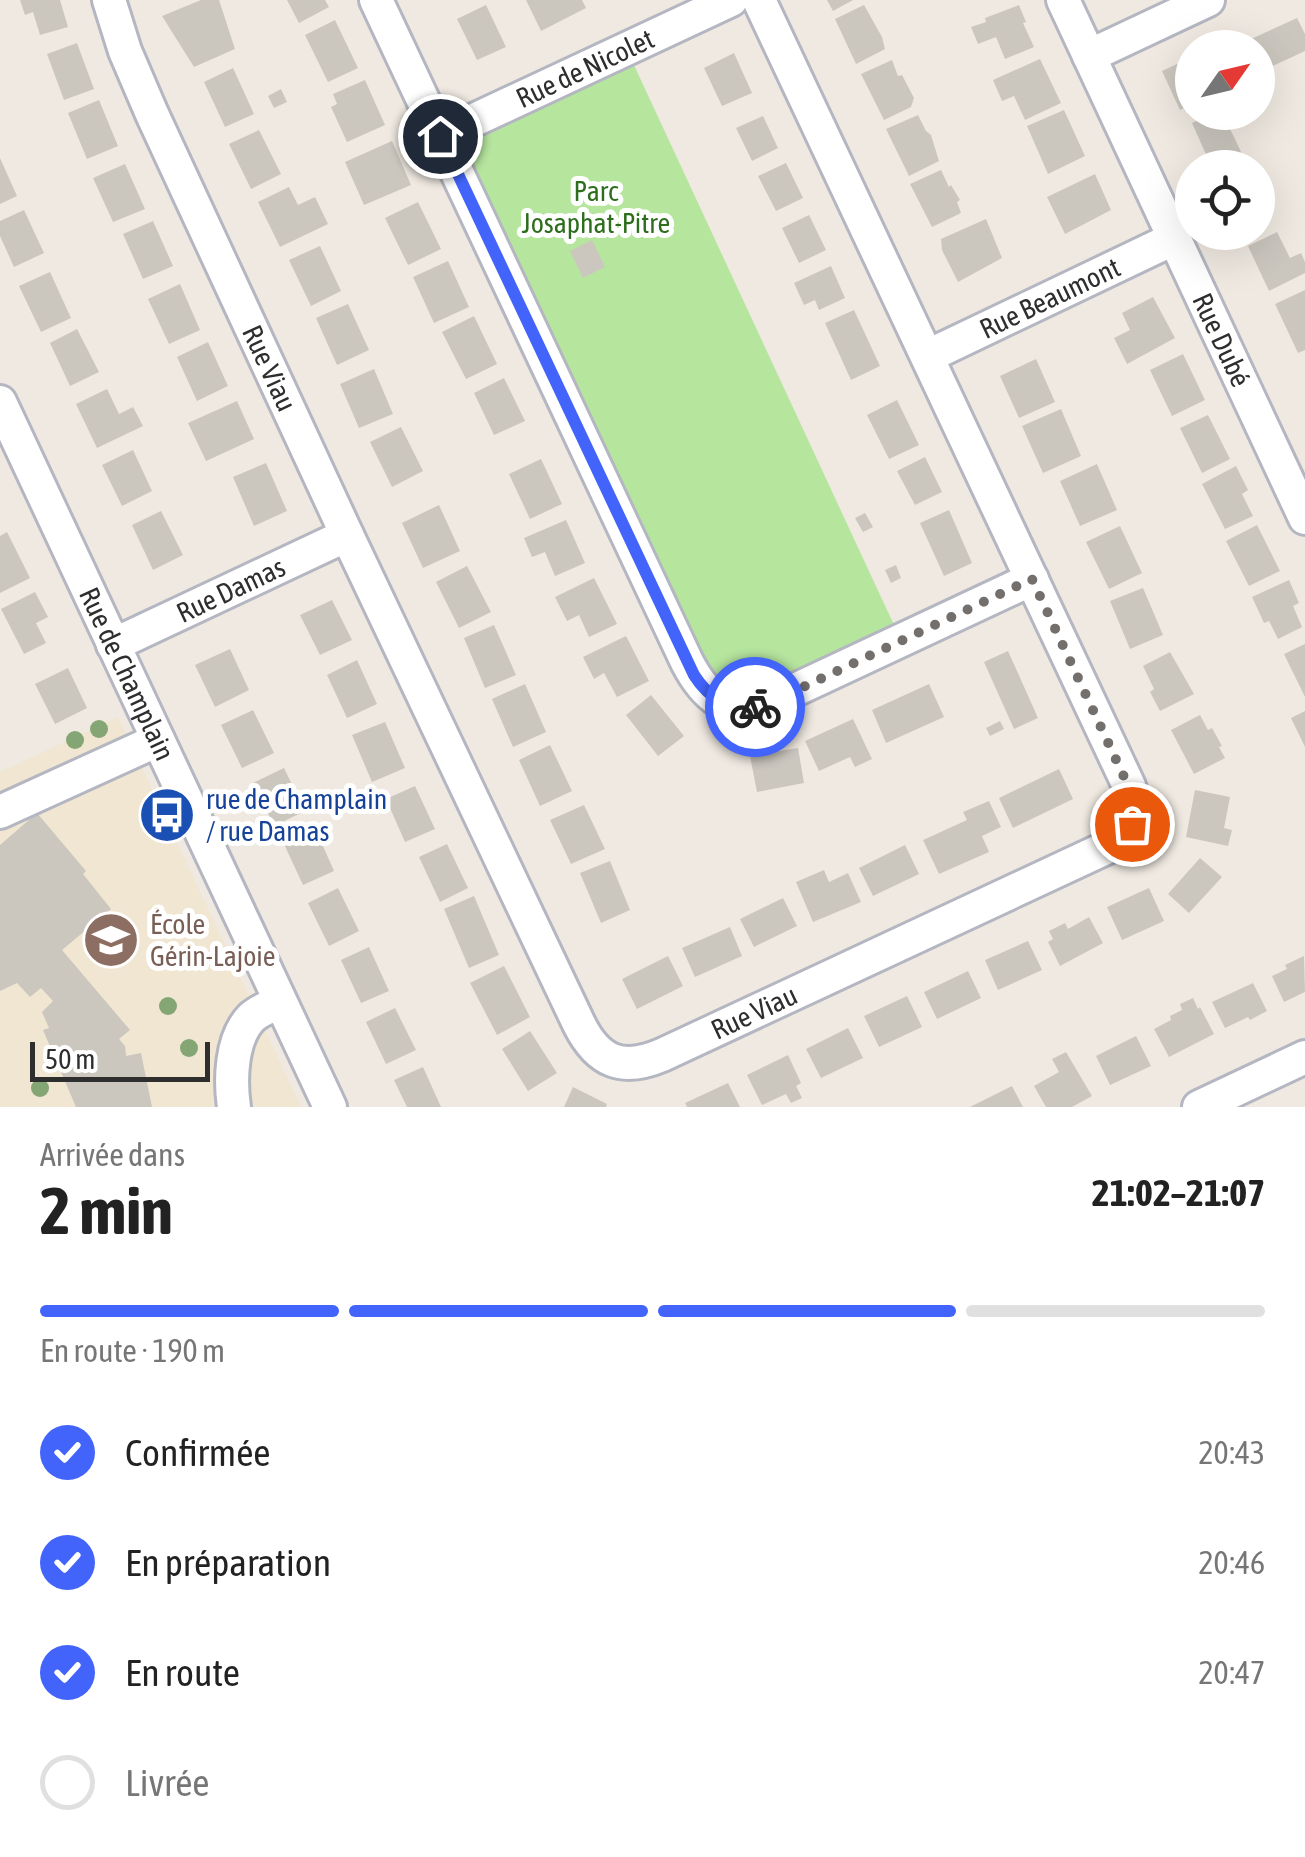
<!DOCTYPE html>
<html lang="fr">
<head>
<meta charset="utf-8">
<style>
  :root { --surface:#fff; --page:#f2f2f2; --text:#222; --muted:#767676; --line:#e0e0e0; --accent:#4264fb }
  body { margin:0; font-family:"Asap Condensed",sans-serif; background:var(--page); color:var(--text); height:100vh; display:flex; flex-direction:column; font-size:38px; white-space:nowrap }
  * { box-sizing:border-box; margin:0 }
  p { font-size:32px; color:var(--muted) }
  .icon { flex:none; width:55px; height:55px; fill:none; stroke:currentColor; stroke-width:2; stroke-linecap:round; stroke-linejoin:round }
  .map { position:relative; height:1107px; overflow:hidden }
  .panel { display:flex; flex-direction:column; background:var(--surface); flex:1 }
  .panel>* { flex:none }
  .needle { width:65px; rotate:56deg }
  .tools { position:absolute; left:1175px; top:30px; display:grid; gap:20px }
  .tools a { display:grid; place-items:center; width:100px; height:100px; border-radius:50%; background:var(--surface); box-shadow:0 10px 40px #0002; font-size:50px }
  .scale { position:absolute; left:30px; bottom:25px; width:180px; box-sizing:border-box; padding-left:10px; border:5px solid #2e2e2e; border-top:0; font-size:28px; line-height:35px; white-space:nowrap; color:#2e2e2e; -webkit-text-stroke:8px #fff; paint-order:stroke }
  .pin { position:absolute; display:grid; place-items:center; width:85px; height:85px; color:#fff; margin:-42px; border:5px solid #fff; border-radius:50%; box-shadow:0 2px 10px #0007 }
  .courier { position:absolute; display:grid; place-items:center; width:100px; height:100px; margin:-50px; border:8px solid #4264fb; border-radius:50%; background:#fff; color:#222; box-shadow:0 2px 12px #0007 }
  .head em { font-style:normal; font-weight:700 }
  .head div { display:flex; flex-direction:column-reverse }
  .head { display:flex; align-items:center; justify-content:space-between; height:170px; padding:0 40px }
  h1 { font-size:65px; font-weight:700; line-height:75px }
  .bar { display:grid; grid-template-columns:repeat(4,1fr); gap:15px 10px; align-content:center; height:120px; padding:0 40px }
  .bar i { height:12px; border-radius:8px; background:var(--line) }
  .bar .current { background:var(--accent) }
  .bar p { grid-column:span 4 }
  ol { padding:0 40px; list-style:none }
  li { display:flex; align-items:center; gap:30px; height:110px }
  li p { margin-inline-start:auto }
  li .icon { padding:10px; border-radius:50%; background:var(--accent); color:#fff; stroke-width:4 }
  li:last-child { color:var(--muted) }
  li i { width:55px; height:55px; border:5px solid var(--line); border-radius:50% }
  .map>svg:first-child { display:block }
  .education { fill:#f0e6d1 }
  .green { fill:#b6e59e }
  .building { fill:#cbc7bf }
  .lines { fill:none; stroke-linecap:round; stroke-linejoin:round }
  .minor-casing { stroke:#b4b7c1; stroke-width:38 }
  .minor { stroke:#fff; stroke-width:32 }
  .tree { fill:#84a574 }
  .done { stroke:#726f6d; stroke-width:10; stroke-dasharray:0 18 }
  .route { stroke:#4264fb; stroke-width:12 }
  .labels { text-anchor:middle; stroke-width:10; stroke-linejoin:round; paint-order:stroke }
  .street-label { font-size:28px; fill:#2e2e2e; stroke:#fff }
  .park-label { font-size:28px; fill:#2c6e1b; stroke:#fff }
  .transit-label { font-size:28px; fill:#164399; stroke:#fff; text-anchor:start }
  .education-label { font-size:28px; fill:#785e54; stroke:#fff; text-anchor:start }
</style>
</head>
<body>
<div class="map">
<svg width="1305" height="1107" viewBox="0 0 1305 1107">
  <rect width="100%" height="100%" fill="#efe9e1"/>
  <path class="education" d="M118 717 301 1107H0V772Z"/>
  <path class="green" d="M633 63 894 625 764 687C740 693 723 687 708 667L472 164C470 151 474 143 484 134Z"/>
  <path class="building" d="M20 0H60L68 27 40 35 33 12 25 15Z
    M201 0H219L235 49 194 67 162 16Z
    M287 0H325L329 7 299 23Z
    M526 0H582L586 8 541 31Z
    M827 0H853L833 11Z
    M486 5 506 47 477 60 457 19Z
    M864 5 882 37 885 49 856 64 835 19Z
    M1019 5 1026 22 1023 23 1034 47 1005 59 996 37 978 44 971 27 986 22 985 18Z
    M1297 18 1305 34V51L1266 69 1258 48 1251 39Z
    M335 20 358 68 328 82 305 35Z
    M77 43 94 89 64 100 47 54Z
    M734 53 752 93 722 106 704 68Z
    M1192 57V104L1180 110 1162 71Z
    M1040 59 1061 103 1025 120 1014 96 1002 101 993 80Z
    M892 60 898 76 902 75 914 98 911 107 884 120 861 74Z
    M233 68 254 114 225 127 204 82Z
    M365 80 385 125 347 142 331 107 337 104 333 94Z
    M281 89 287 102 274 108 268 96Z
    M99 100 118 146 87 159 68 113Z
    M1064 110 1085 156 1048 174 1027 126Z
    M1215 112H1222L1243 156 1218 168H1212L1192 123Z
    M918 115 926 131 931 135 939 161 909 176 886 129Z
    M763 116 778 148 752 161 736 128Z
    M259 130 281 174 251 189 229 144Z
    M392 141 411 185 364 205 345 162Z
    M0 158 17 196 0 204Z
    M786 163 803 198 776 211 758 176Z
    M125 164 145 209 113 222 93 178Z
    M941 170 949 187 951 185 960 200 957 202 961 213 932 227 910 184Z
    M1095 174 1111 210 1065 234 1047 197Z
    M289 187 298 205 315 197 328 224 280 247 258 202Z
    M1258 190 1271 219 1258 225Z
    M418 202 441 249 408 265 385 218Z
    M24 210 44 253 14 267 0 236V221Z
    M809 215 826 250 799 263 782 228Z
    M986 219 1002 258 958 282 942 250 941 239Z
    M153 221 173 266 143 279 123 234Z
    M1277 232 1290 258 1301 253 1305 262V273L1269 291 1248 246Z
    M592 240 605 267 583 278 570 251Z
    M320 246 341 291 311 306 289 260Z
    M448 261 469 307 434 323 413 277Z
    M831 266 845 298 819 310 815 300 804 305 794 283Z
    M50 272 71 318 41 332 19 286Z
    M180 284 200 330 169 344 148 299Z
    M1305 290V350L1298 353 1275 304Z
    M1153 297 1175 338 1127 364 1114 338 1130 330 1122 313Z
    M348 304 369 350 337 365 316 318Z
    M854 310 880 366 851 380 825 323Z
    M474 316 497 364 466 379 442 332Z
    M77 329 99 372 70 386 50 343Z
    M208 342 228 386 197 401 177 357Z
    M1183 354 1205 400 1172 416 1150 370Z
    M1036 359 1055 402 1019 418 1000 376Z
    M374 369 393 414 359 428 340 384Z
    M504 378 525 421 494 435 474 393Z
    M107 389 119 414 133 407 143 426 97 448 76 404Z
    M897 400 919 445 889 459 867 415Z
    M237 401 254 439 206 461 188 423Z
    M1061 409 1081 456 1043 473 1022 426Z
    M1208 415 1230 459 1202 473 1180 428Z
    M401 427 423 471 392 487 370 442Z
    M133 450 152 491 122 506 102 465Z
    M925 457 942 492 915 505 897 471Z
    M541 459 562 504 530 519 509 474Z
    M266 463 287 511 254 526 233 477Z
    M1097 464 1117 510 1080 526 1060 481Z
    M1236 466 1248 490 1242 494 1253 516 1225 529 1202 484Z
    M439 505 460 551 423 568 402 523Z
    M949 510 972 563 944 576 920 523Z
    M161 511 183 555 153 570 132 525Z
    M865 513 873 527 863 532 855 518Z
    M566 520 585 563 555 576 545 552 532 557 524 538Z
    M1257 525 1280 571 1249 586 1226 541Z
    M1120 526 1142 573 1109 589 1086 542Z
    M7 532 30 578 0 593V536Z
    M896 565 901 578 891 583 885 570Z
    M467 566 491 612 459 628 436 582Z
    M594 578 617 624 589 637 579 615 567 621 555 597Z
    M1289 580 1299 603 1293 606 1302 627 1278 639 1269 621 1264 623 1252 597Z
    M1143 588 1163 635 1130 649 1110 601Z
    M35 592 48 617 36 623 46 643 24 654 1 609Z
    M332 600 352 640 320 655 300 615Z
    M494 625 516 675 485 688 464 638Z
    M626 636 649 681 617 697 604 673 594 679 583 657Z
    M1305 644V697L1284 654Z
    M230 649 249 690 215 707 195 665Z
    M1008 651 1038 718 1014 729 984 662Z
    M1170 652 1194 694 1160 711 1150 692 1154 689 1143 666Z
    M357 660 377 704 347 718 327 675Z
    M68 668 87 708 55 724 35 684Z
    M525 684 546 732 513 747 492 699Z
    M929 684 944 717 886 743 872 710Z
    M651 695 684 736 658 756 626 715Z
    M253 710 274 753 242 768 221 725Z
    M1305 711V747L1291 718Z
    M1200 715 1208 730 1212 728 1222 746 1219 747 1225 758 1194 774 1171 730Z
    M853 719 872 759 855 767 850 757 819 771 805 741Z
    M1000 721 1004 729 990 736 986 728Z
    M385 722 405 768 372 782 352 735Z
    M550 745 572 791 540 806 519 760Z
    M798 748 804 783 757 792 750 756Z
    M284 768 305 811 274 826 253 783Z
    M1059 769 1073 799 1013 828 999 798Z
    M415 786 435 829 405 842 386 799Z
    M1195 790 1230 797 1224 828 1232 830 1228 846 1186 837Z
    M989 801 1001 827 982 836 989 852 939 874 923 840 967 820 963 812Z
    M584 805 605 849 571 864 550 820Z
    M37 813 86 871 83 874 111 909 62 950 130 1030 119 1039 125 1046 126 1056 141 1053 152 1107H76L43 1030 49 1028 42 1012 53 1001 41 988 30 997 17 983 0 991V845Z
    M315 828 334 871 303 885 283 842Z
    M447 844 468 888 440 902 419 857Z
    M905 845 919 874 873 896 859 868Z
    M1200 858 1222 877 1189 913 1168 894Z
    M610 861 630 910 601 923 580 873Z
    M824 870 829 882 848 873 861 902 813 922 796 882Z
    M338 888 359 931 329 946 308 903Z
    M1149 888 1164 921 1122 940 1107 907Z
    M474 896 499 955 469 968 444 909Z
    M783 898 797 926 754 947 740 919Z
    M1089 917 1103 943 1060 966 1048 942 1053 939 1049 931 1065 923 1068 929Z
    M730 927 742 956 695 977 682 948Z
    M1028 941 1042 970 998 990 985 960Z
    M369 947 389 991 361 1003 341 960Z
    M668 956 683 986 637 1009 622 979Z
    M1304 956 1305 992 1284 1002 1272 976 1287 969 1285 965Z
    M504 966 530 1017 497 1035 470 983Z
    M968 971 981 998 937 1019 924 992Z
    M1253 983 1267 1011 1250 1020 1248 1017 1225 1028 1212 1002Z
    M907 996 922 1027 879 1047 864 1016Z
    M1193 998 1198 1009 1200 1007 1214 1034 1169 1057 1154 1029 1171 1020 1170 1016 1182 1010 1180 1004Z
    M395 1008 416 1050 386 1064 366 1022Z
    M848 1028 863 1058 821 1078 806 1049Z
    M530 1031 557 1073 528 1091 502 1049Z
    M1136 1036 1151 1066 1110 1085 1096 1056Z
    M1066 1052 1092 1096 1072 1107H1046L1034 1086 1059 1072 1052 1059Z
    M788 1055 801 1083 796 1086 802 1098 791 1103 786 1094 762 1105 747 1075Z
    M423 1067 441 1107H407L394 1080Z
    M728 1083 740 1107H687L685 1103Z
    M1012 1086 1023 1107H970Z
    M573 1087 607 1104 606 1107H564Z"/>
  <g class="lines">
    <g class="minor-casing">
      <g id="minor">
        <path id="s1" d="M109 0 125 51 152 114 347 535 579 1024C598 1062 622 1072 662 1055L1108 847C1133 832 1139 812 1129 786L759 0"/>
        <path d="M376 0 687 662C704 695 726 716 765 704L1032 579"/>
        <path id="s2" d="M1063 0 1305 518"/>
        <path d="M1089 56 1208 0"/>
        <path id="s3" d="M440 136 731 0"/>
        <path id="s4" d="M928 356 1173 239"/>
        <path id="s5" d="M0 402 330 1107"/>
        <path id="s6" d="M113 645 347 535"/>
        <path d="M0 812 158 740"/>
        <path d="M234 1107C230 1080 231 1039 251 1018 259 1010 270 1007 280 1002"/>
        <path d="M1199 1107 1305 1057"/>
      </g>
    </g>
    <use href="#minor" class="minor"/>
  </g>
  <g class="tree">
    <circle cx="99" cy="729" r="9"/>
    <circle cx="75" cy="740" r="9"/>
    <circle cx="168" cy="1006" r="9"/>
    <circle cx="189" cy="1048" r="9"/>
    <circle cx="40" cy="1088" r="9"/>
  </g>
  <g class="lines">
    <path class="done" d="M755 707 780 698 1032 579 1132 794 1134 812 1132 824"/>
    <path class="route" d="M440 136 694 675C708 697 729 711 755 707"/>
  </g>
  <defs>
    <g id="bus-disc" transform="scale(2.875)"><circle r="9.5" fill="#1a4fb4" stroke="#fff"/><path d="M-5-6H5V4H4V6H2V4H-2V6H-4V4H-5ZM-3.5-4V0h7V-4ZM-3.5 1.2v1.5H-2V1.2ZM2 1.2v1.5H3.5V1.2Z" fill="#fff"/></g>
    <g id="school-disc" transform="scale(2.875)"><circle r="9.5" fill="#8d6e63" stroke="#fff"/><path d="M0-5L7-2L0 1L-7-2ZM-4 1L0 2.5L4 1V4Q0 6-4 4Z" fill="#fff"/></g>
  </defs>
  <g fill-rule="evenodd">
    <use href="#bus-disc" x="167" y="815"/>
    <use href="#school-disc" x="111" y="940"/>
  </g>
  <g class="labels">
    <g class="street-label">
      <text dy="10" stroke="none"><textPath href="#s3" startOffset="160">Rue de Nicolet</textPath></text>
      <text dy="10" stroke="none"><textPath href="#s4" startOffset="135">Rue Beaumont</textPath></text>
      <text dy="10" stroke="none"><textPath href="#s2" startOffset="375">Rue Dubé</textPath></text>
      <text dy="10" stroke="none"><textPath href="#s1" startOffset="402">Rue Viau</textPath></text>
      <text dy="10" stroke="none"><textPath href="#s6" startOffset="130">Rue Damas</textPath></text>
      <text dy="10" stroke="none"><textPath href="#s5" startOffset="300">Rue de Champlain</textPath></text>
      <text dy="10" stroke="none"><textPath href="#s1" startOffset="1330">Rue Viau</textPath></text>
    </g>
    <g class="park-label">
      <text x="596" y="201">Parc<tspan x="596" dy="32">Josaphat-Pitre</tspan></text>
    </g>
    <g class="transit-label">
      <text x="206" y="809">rue de Champlain<tspan x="206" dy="32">/ rue Damas</tspan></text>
    </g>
    <g class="education-label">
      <text x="150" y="934">École<tspan x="150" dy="32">Gérin-Lajoie</tspan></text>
    </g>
  </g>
</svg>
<div class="tools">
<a><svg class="needle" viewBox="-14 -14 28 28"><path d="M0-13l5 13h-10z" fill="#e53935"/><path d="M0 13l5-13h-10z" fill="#767676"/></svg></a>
<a><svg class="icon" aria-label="locate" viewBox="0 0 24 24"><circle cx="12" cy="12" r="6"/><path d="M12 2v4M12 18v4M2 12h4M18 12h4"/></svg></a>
</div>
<div class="scale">50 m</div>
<div class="pin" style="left:1132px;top:824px;background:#ea580c"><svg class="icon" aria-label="bag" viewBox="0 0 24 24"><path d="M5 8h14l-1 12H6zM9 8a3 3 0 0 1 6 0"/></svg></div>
<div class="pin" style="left:440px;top:136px;background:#1f2937"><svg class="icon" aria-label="home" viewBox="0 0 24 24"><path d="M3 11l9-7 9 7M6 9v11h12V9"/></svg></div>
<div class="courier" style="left:755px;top:707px"><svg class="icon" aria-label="bike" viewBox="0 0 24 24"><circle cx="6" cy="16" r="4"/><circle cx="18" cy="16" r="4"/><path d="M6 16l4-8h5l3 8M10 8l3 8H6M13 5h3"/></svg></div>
</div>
<section class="panel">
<div class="head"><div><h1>2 min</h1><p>Arrivée dans</p></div><em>21:02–21:07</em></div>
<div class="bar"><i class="current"></i><i class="current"></i><i class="current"></i><i></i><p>En route · 190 m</p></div>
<ol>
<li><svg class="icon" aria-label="check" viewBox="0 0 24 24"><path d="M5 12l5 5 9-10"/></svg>Confirmée<p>20:43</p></li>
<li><svg class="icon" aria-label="check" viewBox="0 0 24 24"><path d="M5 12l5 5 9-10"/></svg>En préparation<p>20:46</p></li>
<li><svg class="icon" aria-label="check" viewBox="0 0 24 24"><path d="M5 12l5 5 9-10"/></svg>En route<p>20:47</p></li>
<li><i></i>Livrée</li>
</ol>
</section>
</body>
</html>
